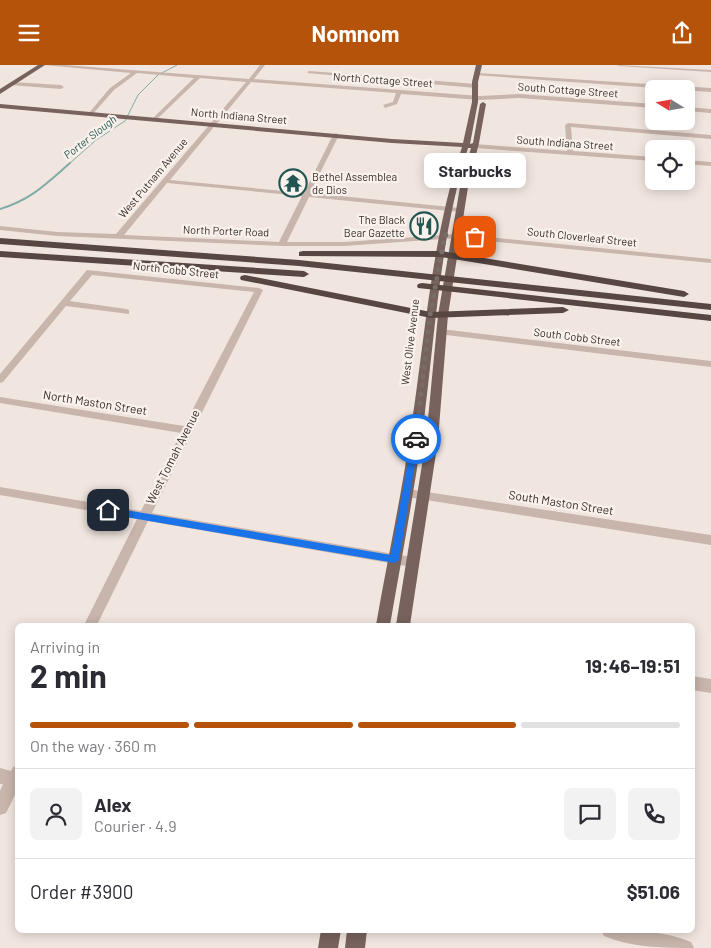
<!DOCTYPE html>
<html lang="en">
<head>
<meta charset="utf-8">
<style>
  :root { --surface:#fff; --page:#f2f2f3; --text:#2b2b33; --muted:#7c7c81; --line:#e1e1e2; --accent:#b45309 }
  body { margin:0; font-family:Barlow,sans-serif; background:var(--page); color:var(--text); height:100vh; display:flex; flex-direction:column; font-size:19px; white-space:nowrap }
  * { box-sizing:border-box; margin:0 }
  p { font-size:16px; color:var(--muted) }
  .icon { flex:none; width:28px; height:28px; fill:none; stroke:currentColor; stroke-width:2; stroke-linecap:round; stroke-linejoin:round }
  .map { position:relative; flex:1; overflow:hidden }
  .details { position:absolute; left:15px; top:558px; width:680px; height:310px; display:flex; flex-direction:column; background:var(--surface); border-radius:8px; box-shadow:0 2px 12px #0003 }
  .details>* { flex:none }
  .needle { width:32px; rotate:281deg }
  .controls { position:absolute; left:645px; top:15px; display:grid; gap:10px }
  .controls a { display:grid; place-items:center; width:50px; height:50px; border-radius:8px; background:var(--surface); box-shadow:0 2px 12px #0003; font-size:25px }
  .pin { position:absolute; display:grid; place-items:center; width:42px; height:42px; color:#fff; margin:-21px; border-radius:10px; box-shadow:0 2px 8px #0006 }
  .courier { position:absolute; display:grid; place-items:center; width:50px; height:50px; margin:-25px; border:4px solid #1a73e8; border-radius:50%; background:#fff; color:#222; box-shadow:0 1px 6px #0007 }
  .bubble { position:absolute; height:35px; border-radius:8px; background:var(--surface); box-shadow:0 2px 12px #0003; font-size:16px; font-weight:700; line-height:35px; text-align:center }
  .summary em { font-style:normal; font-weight:700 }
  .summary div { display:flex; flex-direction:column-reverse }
  .summary { display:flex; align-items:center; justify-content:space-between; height:85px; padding:0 15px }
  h1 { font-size:32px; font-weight:700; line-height:38px }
  .bar { display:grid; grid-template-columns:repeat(4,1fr); gap:8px 5px; align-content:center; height:60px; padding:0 15px }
  .bar i { height:6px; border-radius:4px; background:var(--line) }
  .bar .selected { background:var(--accent) }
  .bar p { grid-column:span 4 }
  .line { display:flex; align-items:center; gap:12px; padding:0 15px; border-top:1px solid var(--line) }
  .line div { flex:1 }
  .round { display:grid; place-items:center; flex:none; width:52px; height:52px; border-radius:8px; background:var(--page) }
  header { display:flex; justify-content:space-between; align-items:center; height:65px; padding:0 15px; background:var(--accent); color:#fff; font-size:22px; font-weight:700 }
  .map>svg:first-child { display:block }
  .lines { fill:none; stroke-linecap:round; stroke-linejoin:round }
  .stream-far1 { stroke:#80aca8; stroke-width:1 }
  .stream { stroke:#80aca8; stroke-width:2 }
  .minor { fill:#c8b5ac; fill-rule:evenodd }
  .major { fill:#78625d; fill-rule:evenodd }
  .highway { fill:#574642; fill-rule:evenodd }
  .route { fill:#1a73e8 }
  .done { stroke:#786e69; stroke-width:5; stroke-dasharray:0 9 }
  .labels { text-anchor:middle; stroke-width:4.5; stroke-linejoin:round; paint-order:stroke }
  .far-street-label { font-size:11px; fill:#372d2a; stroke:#f9f1eb }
  .far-water-label { font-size:11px; font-style:italic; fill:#235553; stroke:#f9f1eb }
  .far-poi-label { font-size:11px; fill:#372d2a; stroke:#f9f1eb; text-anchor:start }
  .street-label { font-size:12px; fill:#372d2a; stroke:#f9f1eb }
</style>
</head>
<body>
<header><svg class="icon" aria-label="menu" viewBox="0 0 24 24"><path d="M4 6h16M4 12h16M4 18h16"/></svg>Nomnom<svg class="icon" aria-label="share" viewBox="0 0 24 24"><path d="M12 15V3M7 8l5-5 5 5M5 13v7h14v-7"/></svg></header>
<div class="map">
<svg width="711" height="883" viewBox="0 0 711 883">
  <rect width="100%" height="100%" fill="#f1e6df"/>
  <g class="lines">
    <path class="stream-far1" d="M69 99 96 75 125 56 138 30 158 10 177 0"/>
    <path class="stream" d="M0 144C31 135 47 118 70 98"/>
    <path class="minor" d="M44 0H65L249 14 260 0H265L254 14 480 31 519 29 654 39V43L519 33 480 35 401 29 397 39 385 43 383 40 393 37 396 28 251 17 170 115 304 128 333 70 336 68 339 70 310 128 460 143 463 145 460 147 309 132 287 177H344L457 169 711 194V198L457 173 344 181H282L57 171 0 165V161L57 167 116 169 246 17 200 13 155 56 153 53 194 13 137 8 114 25 91 51 88 49 110 23 131 8ZM167 118 302 131 279 177 124 170Z
      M617 0 711 5V7L619 1Z
      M309 6 476 19 479 21 476 23 307 8Z
      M477 8 711 23V27L475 10Z
      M12 17 61 20 64 22 61 24 10 20Z
      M686 42 711 44V48L686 46Z
      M568 58 711 70V74L571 62 573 86 654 92V96L475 83 472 81 475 79 567 86 565 60Z
      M686 95 711 97V101L686 99Z
      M87 205 259 223 263 225 152 448 412 492 416 493 418 497 416 501 412 502 148 456 97 560H84L137 454 0 430V422L141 446 181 368 0 338V332L184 361 254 227 92 210 70 236 126 244 129 245V249L66 241 3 317 0 318V309Z
      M441 264 711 296V302L438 269V265Z
      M407 424 711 470V480L407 432 401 428Z
      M692 611 711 614V628L692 625Z
      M18 700V724L6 748 0 750V726L3 719H0V703L11 706 13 702Z
      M601 865C632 865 662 865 691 877L694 883C663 883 633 883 604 871Z"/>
    <path class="major" d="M38 0H45L0 29V24Z
      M476 0H482L478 17V37L470 79 473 78 480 39 483 37 486 39 479 78 468 122 448 250 438 375 410 560H396L426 375 438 250 460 122 471 83H468C439 175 435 274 422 370 413 433 401 497 390 560H376C387 497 401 433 410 370 425 274 431 175 462 82L392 78 0 43V39L392 74 463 78 472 37V17Z
      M321 865H341L338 883H318Z
      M347 865H367L365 883H345Z"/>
    <path class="highway" d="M0 173 299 195 711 239V245L299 201 0 179Z
      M0 186 304 206 309 209 304 212 0 192Z
      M303 186H441L684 226 689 229 684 232 441 192 299 191V187Z
      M245 210 431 247 563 242 569 245 563 248 431 253 241 215 240 213 241 211Z
      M422 218 711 250V256L418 223 417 221 418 219Z"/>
  </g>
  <path class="route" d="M416 371 419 374 399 495 395 498 108 449 103 445 108 442 391 490 412 374Z"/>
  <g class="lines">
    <path class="done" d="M416 374 430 250 445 170 475 172"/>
  </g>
  <defs>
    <g id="temple-ring" transform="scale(1.4375)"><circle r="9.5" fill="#f9f1eb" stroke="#235553" stroke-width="1.5"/><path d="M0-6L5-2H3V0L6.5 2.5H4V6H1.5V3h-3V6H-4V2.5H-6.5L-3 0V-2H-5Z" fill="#235553"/></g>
    <g id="restaurant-ring" transform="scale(1.4375)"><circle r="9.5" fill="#f9f1eb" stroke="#235553" stroke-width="1.5"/><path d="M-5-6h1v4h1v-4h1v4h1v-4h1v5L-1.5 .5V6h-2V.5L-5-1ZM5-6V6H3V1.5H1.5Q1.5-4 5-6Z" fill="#235553"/></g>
  </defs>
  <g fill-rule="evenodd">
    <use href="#temple-ring" x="293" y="118"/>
    <use href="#restaurant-ring" x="424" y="161"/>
  </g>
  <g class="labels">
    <g class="far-street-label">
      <text transform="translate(383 15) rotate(4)" y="4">North Cottage Street</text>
      <text transform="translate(568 25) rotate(4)" y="4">South Cottage Street</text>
      <text transform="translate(239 51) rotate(5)" y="4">North Indiana Street</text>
      <text transform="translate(565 78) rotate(4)" y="4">South Indiana Street</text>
      <text transform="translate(153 113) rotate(-50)" y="4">West Putnam Avenue</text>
      <text transform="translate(226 166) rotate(2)" y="4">North Porter Road</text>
      <text transform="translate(582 172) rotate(6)" y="4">South Cloverleaf Street</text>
      <text transform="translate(176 205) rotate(6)" y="4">North Cobb Street</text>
      <text transform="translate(577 272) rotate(7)" y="4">South Cobb Street</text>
      <text transform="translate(410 277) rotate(-83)" y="4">West Olive Avenue</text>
    </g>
    <g class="far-water-label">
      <text transform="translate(90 72) rotate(-38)" y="4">Porter Slough</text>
    </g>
    <g class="far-poi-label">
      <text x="312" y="116">Bethel Assemblea<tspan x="312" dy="13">de Dios</tspan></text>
      <text x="405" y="159" text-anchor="end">The Black<tspan x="405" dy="13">Bear Gazette</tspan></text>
    </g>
    <g class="street-label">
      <text transform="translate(95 338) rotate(9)" y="4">North Maston Street</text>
      <text transform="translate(173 392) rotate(-63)" y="4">West Tomah Avenue</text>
      <text transform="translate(561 438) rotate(9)" y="4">South Maston Street</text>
    </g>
  </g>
</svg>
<div class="controls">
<a><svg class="needle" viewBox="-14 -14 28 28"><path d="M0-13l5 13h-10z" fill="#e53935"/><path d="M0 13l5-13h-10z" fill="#7c7c81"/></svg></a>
<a><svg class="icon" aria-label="locate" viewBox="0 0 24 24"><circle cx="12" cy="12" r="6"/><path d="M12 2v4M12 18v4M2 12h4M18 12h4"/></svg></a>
</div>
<div class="pin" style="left:475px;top:172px;background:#ea580c"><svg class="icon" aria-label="bag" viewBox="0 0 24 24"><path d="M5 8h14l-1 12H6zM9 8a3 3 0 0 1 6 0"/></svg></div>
<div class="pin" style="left:108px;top:445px;background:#1f2937"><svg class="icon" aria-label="home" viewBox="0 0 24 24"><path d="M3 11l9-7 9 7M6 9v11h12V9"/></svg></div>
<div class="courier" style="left:416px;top:374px"><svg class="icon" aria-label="car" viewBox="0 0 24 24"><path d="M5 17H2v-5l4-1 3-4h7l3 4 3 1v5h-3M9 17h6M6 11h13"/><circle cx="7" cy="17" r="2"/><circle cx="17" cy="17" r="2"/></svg></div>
<div class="bubble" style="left:424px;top:88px;width:102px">Starbucks</div>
<section class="details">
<div class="summary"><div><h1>2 min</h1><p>Arriving in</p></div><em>19:46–19:51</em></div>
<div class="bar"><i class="selected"></i><i class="selected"></i><i class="selected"></i><i></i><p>On the way · 360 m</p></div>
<div class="line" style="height:90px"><a class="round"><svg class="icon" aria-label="person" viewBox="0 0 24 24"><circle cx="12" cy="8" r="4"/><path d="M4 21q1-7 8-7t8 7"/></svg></a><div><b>Alex</b><p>Courier · 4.9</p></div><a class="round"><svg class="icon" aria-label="chat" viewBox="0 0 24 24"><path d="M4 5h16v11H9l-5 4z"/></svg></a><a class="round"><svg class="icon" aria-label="phone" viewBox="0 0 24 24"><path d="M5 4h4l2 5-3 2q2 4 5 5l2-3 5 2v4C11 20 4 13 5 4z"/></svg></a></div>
<div class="line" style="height:65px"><div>Order #3900</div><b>$51.06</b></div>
</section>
</div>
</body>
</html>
